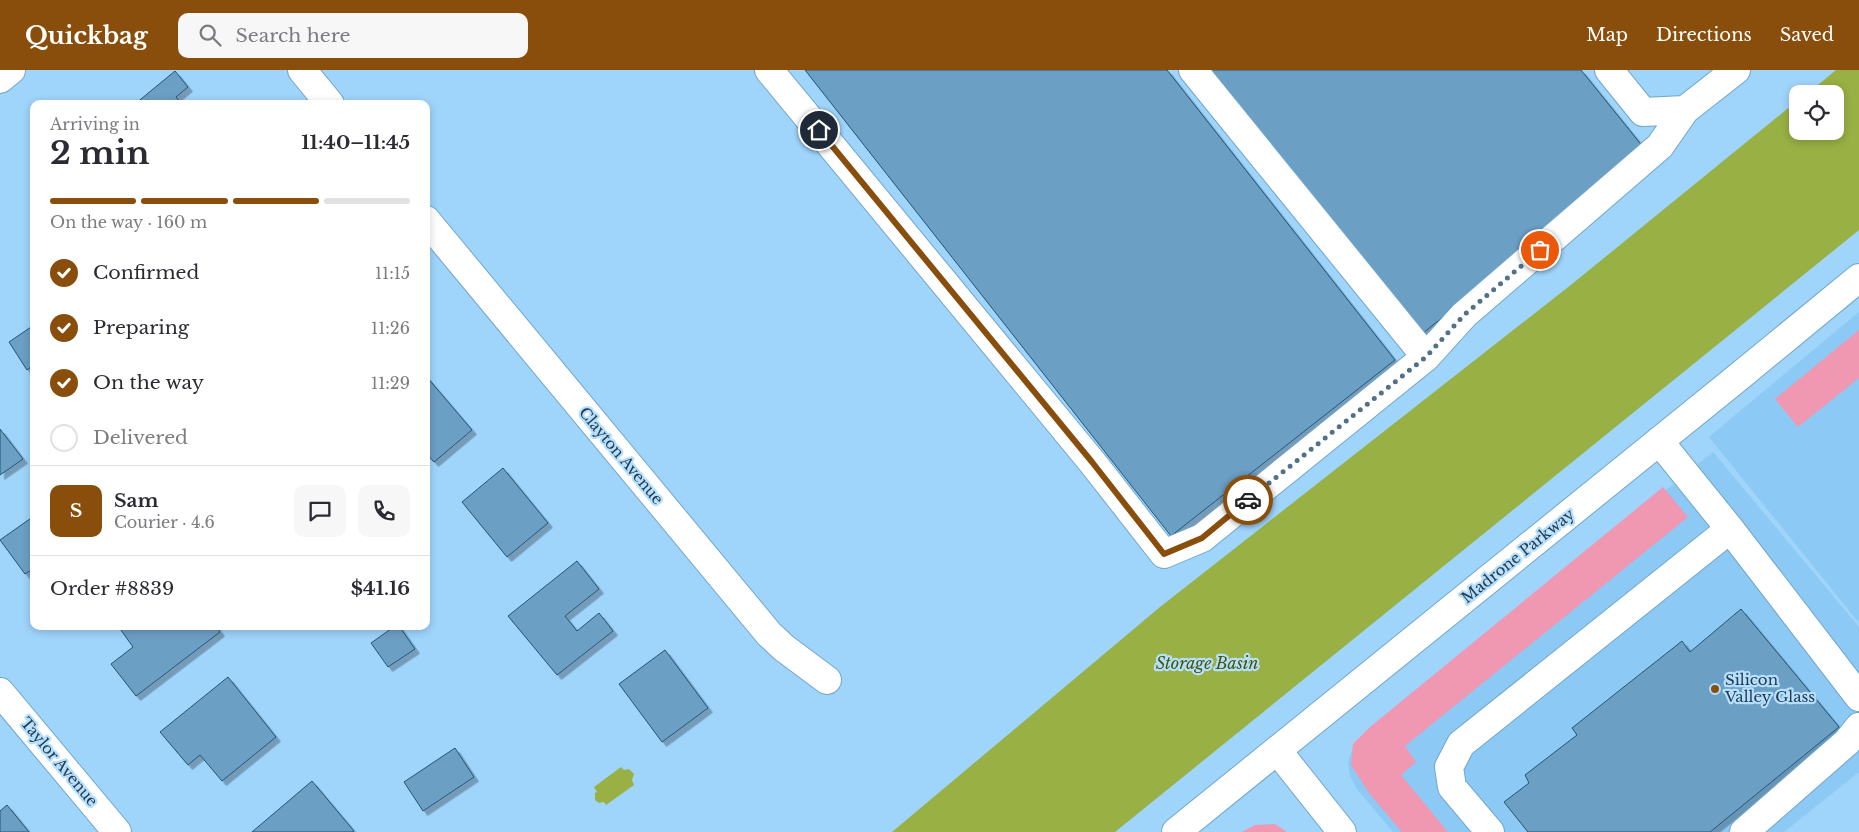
<!DOCTYPE html>
<html lang="en">
<head>
<meta charset="utf-8">
<style>
  :root { --surface:#fff; --page:#f7f7f7; --text:#2b2b33; --muted:#7c7c81; --line:#e1e1e2; --accent:#8a4e0c }
  body { margin:0; font-family:"Libre Baskerville",serif; background:var(--page); color:var(--text); height:100vh; display:flex; flex-direction:column; font-size:19px; white-space:nowrap }
  * { box-sizing:border-box; margin:0 }
  p { font-size:16px; color:var(--muted) }
  .icon { flex:none; width:28px; height:28px; fill:none; stroke:currentColor; stroke-width:2; stroke-linecap:round; stroke-linejoin:round }
  .map { position:relative; flex:1; overflow:hidden }
  .side { position:absolute; left:30px; top:30px; width:400px; height:530px; display:flex; flex-direction:column; background:var(--surface); border-radius:10px; box-shadow:0 2px 8px #0003 }
  .side>* { flex:none }
  .fabs { position:absolute; left:1789px; top:15px; display:grid; gap:10px }
  .fabs a { display:grid; place-items:center; width:55px; height:55px; border-radius:10px; background:var(--surface); box-shadow:0 2px 8px #0003; font-size:25px }
  .pin { position:absolute; display:grid; place-items:center; width:42px; height:42px; color:#fff; margin:-21px; border:2px solid #fff; border-radius:50%; box-shadow:0 1px 5px #0007 }
  .courier { position:absolute; display:grid; place-items:center; width:50px; height:50px; margin:-25px; border:4px solid #8a4e0c; border-radius:50%; background:#fff; color:#222; box-shadow:0 1px 6px #0007 }
  .head em { font-style:normal; font-weight:800 }
  .head div { display:flex; flex-direction:column-reverse }
  .head { display:flex; align-items:center; justify-content:space-between; height:85px; padding:0 20px }
  h1 { font-size:32px; font-weight:800; line-height:38px }
  .bar { display:grid; grid-template-columns:repeat(4,1fr); gap:8px 5px; align-content:center; height:60px; padding:0 20px }
  .bar i { height:6px; border-radius:4px; background:var(--line) }
  .bar .on { background:var(--accent) }
  .bar p { grid-column:span 4 }
  .line { display:flex; align-items:center; gap:12px; padding:0 20px; border-top:1px solid var(--line) }
  .line div { flex:1 }
  .round { display:grid; place-items:center; flex:none; width:52px; height:52px; border-radius:10px; background:var(--page) }
  ol { padding:0 20px; list-style:none }
  li { display:flex; align-items:center; gap:15px; height:55px }
  li p { margin-inline-start:auto }
  li .icon { padding:5px; border-radius:50%; background:var(--accent); color:#fff; stroke-width:4 }
  li:last-child { color:var(--muted) }
  li i { width:28px; height:28px; border:2px solid var(--line); border-radius:50% }
  header { display:flex; align-items:center; gap:30px; box-sizing:border-box; height:70px; padding:0 25px; background:var(--accent); color:#fff }
  header strong { font-size:24px }
  nav { display:flex; gap:28px; margin-inline-start:auto; font-size:18px }
  .search { width:350px; height:45px; background:var(--page); display:flex; align-items:center; gap:12px; box-sizing:border-box; padding:0 18px; border-radius:10px; color:var(--muted); font-size:19px }
  .map>svg:first-child { display:block }
  .built { fill:#8dc9f5 }
  .green { fill:#f097b2 }
  .water { fill:#98b044 }
  .building { fill:#6c9fc4; stroke:#257; filter:url(#shadow) }
  .lines { fill:none; stroke-linecap:round; stroke-linejoin:round }
  .minor-casing { stroke:#72a6cb; stroke-width:30 }
  .minor { stroke:#fff; stroke-width:28 }
  .done { stroke:#507188; stroke-width:5; stroke-dasharray:0 9 }
  .route { stroke:#8a4e0c; stroke-width:6 }
  .poi-dot { fill:#8a4e0c; stroke:#b5dfff; stroke-width:2 }
  .labels { text-anchor:middle; stroke-width:4.5; stroke-linejoin:round; paint-order:stroke }
  .street-label { font-size:15px; fill:#253b4a; stroke:#b5dfff }
  .poi-label { font-size:15px; fill:#253b4a; stroke:#b5dfff; text-anchor:start }
  .water-label { font-size:16px; font-style:italic; fill:#455400; stroke:#b5dfff }
</style>
</head>
<body>
<header>
<strong>Quickbag</strong>
<div class="search"><svg class="icon" aria-label="search" viewBox="0 0 24 24"><circle cx="10" cy="10" r="6"/><path d="M15 15l6 6"/></svg>Search here</div>
<nav><a>Map</a><a>Directions</a><a>Saved</a></nav>
</header>
<div class="map">
<svg width="1859" height="762" viewBox="0 0 1859 762">
  <defs>
    <filter id="shadow"><feDropShadow dx="4.5" dy="4.5" stdDeviation="0" flood-color="#0004"/></filter>
  </defs>
  <rect width="100%" height="100%" fill="#9fd4fb"/>
  <path class="built" d="M1859 242V553L1709 367Z
    M1713 382 1859 557V702L1784 762H1393L1357 719 1350 706 1348 692 1353 678 1360 667Z"/>
  <path class="green" d="M1859 260V308L1798 357 1775 329Z
    M1663 417 1688 447 1405 676 1416 692 1401 705 1448 762H1402L1369 723 1351 695 1353 674 1370 657Z
    M1275 754 1287 762H1242L1255 755Z"/>
  <path class="water" d="M1836 0H1859V160L1115 762H892L1160 537 1572 214 1797 31 1798 61H1835V24H1807Z
    M621 697 624 700 629 699 634 704 632 710 634 715 606 735 604 732 599 733 595 730V723L597 722 594 717Z"/>
  <path class="building" d="M805 0H1167L1395 290 1171 466Z
    M1202 0H1581L1648 83 1418 267Z
    M175 1 188 17 176 27 182 34H135Z
    M34 255V295L27 300 9 272Z
    M426 306 472 360 434 392 426 383Z
    M0 359 23 389 0 405Z
    M503 398 548 453 507 487 462 432Z
    M34 446V498L25 504 0 470Z
    M577 491 599 519 565 546 577 561 599 543 613 561 557 605 508 546Z
    M1741 539 1839 657 1710 762H1528L1504 732 1529 713 1525 705 1577 665 1572 658 1682 571 1690 582Z
    M118 556H216L220 562 136 626 111 594 133 577Z
    M395 556H399L415 579 388 597 371 573Z
    M665 580 708 638 662 672 619 614Z
    M228 607 276 667 222 711 200 685 188 695 160 662Z
    M455 678 474 707 423 741 404 712Z
    M312 711 354 761 352 762H252Z
    M7 735 29 762H0V741Z"/>
  <g class="lines">
    <g class="minor-casing">
      <path id="minor" d="M302 0 330 34
        M769 0 1092 392 1164 484 1202 468 1426 287 1193 0
        M1609 0 1643 42 1685 40 1736 0
        M0 9 11 0
        M426 150 769 564 784 578 827 610
        M1426 287 1464 245 1660 76 1685 40
        M1730 459 1859 627
        M0 622 117 762
        M1277 680 1342 762
        M1176 762 1736 309 1859 208
        M1490 762 1452 717 1449 697 1461 674 1730 459 1659 371
        M1744 762 1847 672 1859 657"/>
    </g>
    <use href="#minor" class="minor"/>
  </g>
  <g class="lines">
    <path class="done" d="M1248 430 1426 287 1464 245 1540 180"/>
    <path class="route" d="M819 60 1092 392 1164 484 1202 468 1248 430"/>
  </g>
  <circle class="poi-dot" cx="1715" cy="619" r="5"/>
  <g class="labels">
    <g class="street-label">
      <text transform="translate(621 386) rotate(50)" y="5">Clayton Avenue</text>
      <text transform="translate(1518 486) rotate(-39)" y="5">Madrone Parkway</text>
      <text transform="translate(59 692) rotate(50)" y="5">Taylor Avenue</text>
    </g>
    <g class="poi-label">
      <text x="1725" y="615">Silicon<tspan x="1725" dy="17">Valley Glass</tspan></text>
    </g>
    <g class="water-label">
      <text x="1207" y="599">Storage Basin</text>
    </g>
  </g>
</svg>
<div class="fabs">
<a><svg class="icon" aria-label="locate" viewBox="0 0 24 24"><circle cx="12" cy="12" r="6"/><path d="M12 2v4M12 18v4M2 12h4M18 12h4"/></svg></a>
</div>
<div class="pin" style="left:1540px;top:180px;background:#ea580c"><svg class="icon" aria-label="bag" viewBox="0 0 24 24"><path d="M5 8h14l-1 12H6zM9 8a3 3 0 0 1 6 0"/></svg></div>
<div class="pin" style="left:819px;top:60px;background:#1f2937"><svg class="icon" aria-label="home" viewBox="0 0 24 24"><path d="M3 11l9-7 9 7M6 9v11h12V9"/></svg></div>
<div class="courier" style="left:1248px;top:430px"><svg class="icon" aria-label="car" viewBox="0 0 24 24"><path d="M5 17H2v-5l4-1 3-4h7l3 4 3 1v5h-3M9 17h6M6 11h13"/><circle cx="7" cy="17" r="2"/><circle cx="17" cy="17" r="2"/></svg></div>
<section class="side">
<div class="head"><div><h1>2 min</h1><p>Arriving in</p></div><em>11:40–11:45</em></div>
<div class="bar"><i class="on"></i><i class="on"></i><i class="on"></i><i></i><p>On the way · 160 m</p></div>
<ol>
<li><svg class="icon" aria-label="check" viewBox="0 0 24 24"><path d="M5 12l5 5 9-10"/></svg>Confirmed<p>11:15</p></li>
<li><svg class="icon" aria-label="check" viewBox="0 0 24 24"><path d="M5 12l5 5 9-10"/></svg>Preparing<p>11:26</p></li>
<li><svg class="icon" aria-label="check" viewBox="0 0 24 24"><path d="M5 12l5 5 9-10"/></svg>On the way<p>11:29</p></li>
<li><i></i>Delivered</li>
</ol>
<div class="line" style="height:90px"><b class="round" style="background:var(--accent);color:#fff">S</b><div><b>Sam</b><p>Courier · 4.6</p></div><a class="round"><svg class="icon" aria-label="chat" viewBox="0 0 24 24"><path d="M4 5h16v11H9l-5 4z"/></svg></a><a class="round"><svg class="icon" aria-label="phone" viewBox="0 0 24 24"><path d="M5 4h4l2 5-3 2q2 4 5 5l2-3 5 2v4C11 20 4 13 5 4z"/></svg></a></div>
<div class="line" style="height:65px"><div>Order #8839</div><b>$41.16</b></div>
</section>
</div>
</body>
</html>
